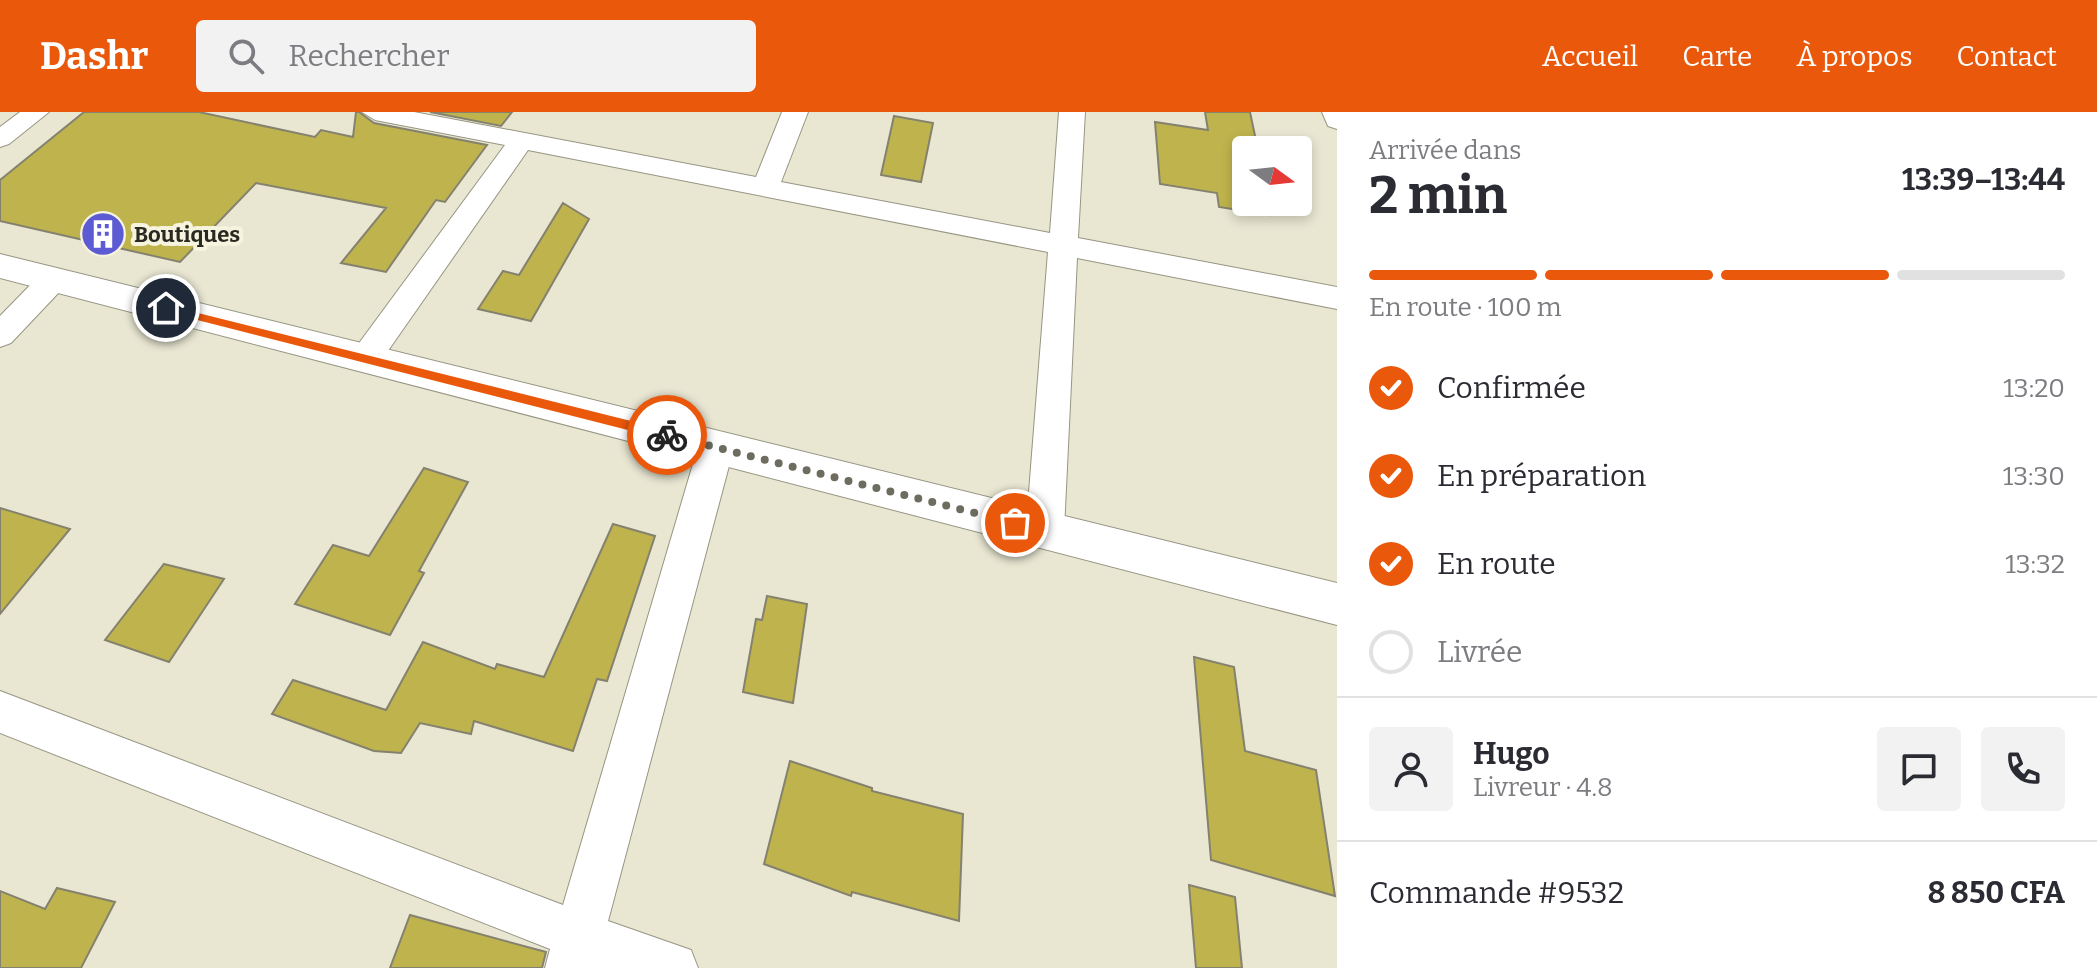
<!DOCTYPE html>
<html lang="fr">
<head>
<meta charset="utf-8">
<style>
  :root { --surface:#fff; --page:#f2f2f3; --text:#2b2b33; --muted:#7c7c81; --line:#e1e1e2; --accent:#ea580c }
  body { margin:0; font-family:Bitter,serif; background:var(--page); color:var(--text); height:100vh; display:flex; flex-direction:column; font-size:30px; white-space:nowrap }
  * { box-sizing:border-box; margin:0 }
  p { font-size:26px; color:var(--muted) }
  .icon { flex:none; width:44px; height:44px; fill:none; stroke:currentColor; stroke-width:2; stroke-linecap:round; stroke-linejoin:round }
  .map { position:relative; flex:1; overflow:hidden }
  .drawer { display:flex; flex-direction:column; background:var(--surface); width:760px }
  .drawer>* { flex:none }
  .needle { width:52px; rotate:105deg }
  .controls { position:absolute; left:1232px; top:24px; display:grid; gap:16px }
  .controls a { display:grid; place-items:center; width:80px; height:80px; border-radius:8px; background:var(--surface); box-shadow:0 4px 12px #0003; font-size:40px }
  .pin { position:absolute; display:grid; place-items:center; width:68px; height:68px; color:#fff; margin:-34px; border:4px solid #fff; border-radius:50%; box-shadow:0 2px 8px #0007 }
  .courier { position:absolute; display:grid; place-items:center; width:80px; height:80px; margin:-40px; border:6px solid #ea580c; border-radius:50%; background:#fff; color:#222; box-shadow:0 2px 10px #0007 }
  .headline em { font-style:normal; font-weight:700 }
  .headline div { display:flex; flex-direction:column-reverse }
  .headline { display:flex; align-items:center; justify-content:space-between; height:136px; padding:0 32px }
  h1 { font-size:52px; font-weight:700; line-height:60px }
  .bar { display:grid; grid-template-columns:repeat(4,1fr); gap:12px 8px; align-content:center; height:96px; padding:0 32px }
  .bar i { height:10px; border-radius:6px; background:var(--line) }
  .bar .selected { background:var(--accent) }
  .bar p { grid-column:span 4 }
  .line { display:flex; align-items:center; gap:20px; padding:0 32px; border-top:2px solid var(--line) }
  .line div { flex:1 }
  .round { display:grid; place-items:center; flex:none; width:84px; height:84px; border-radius:8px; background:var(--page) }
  ol { padding:0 32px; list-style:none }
  li { display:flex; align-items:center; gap:24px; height:88px }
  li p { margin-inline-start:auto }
  li .icon { padding:8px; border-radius:50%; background:var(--accent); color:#fff; stroke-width:4 }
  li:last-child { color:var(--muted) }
  li i { width:44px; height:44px; border:4px solid var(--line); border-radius:50% }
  header { display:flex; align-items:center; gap:48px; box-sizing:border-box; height:112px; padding:0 40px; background:var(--accent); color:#fff }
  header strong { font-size:38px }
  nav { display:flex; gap:44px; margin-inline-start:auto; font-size:28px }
  .search { width:560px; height:72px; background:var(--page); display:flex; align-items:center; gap:20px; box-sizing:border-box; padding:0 28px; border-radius:8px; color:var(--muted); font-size:30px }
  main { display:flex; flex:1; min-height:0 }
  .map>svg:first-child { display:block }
  .building { fill:#bfb34d; stroke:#84826f; stroke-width:2 }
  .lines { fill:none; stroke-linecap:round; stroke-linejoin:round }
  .street-casing { stroke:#979582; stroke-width:2 }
  .secondary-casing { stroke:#979582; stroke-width:2 }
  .street { fill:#fff; fill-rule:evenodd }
  .secondary { fill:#fff; fill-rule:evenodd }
  .route { fill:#ea580c }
  .done { stroke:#6d6c5f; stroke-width:8; stroke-dasharray:0 14.4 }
  .labels { text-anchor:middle; stroke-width:8; stroke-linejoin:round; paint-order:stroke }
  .far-poi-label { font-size:22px; font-weight:bold; fill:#2a2921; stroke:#f6f4df; text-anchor:start }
</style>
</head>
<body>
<header>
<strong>Dashr</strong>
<div class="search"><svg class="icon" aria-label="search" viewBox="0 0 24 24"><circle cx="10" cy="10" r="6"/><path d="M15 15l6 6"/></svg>Rechercher</div>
<nav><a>Accueil</a><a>Carte</a><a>À propos</a><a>Contact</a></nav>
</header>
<main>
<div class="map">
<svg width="1337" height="856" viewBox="0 0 1337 856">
  <rect width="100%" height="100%" fill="#e9e7d2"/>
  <path class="building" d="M84 0H199L315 25 321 18 353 25 356 0H359L374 11 487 33 445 90 436 88 386 160 341 151 386 96 256 71 180 150 0 109V68Z
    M430 0H512L501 14Z
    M1205 0H1250L1258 38H1246V90H1268L1270 103 1219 95 1217 81 1160 72 1155 10 1208 18Z
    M894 4 933 11 921 70 881 63Z
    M563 91 589 107 531 209 478 197 503 159 519 163Z
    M424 356 468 370 419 459 424 461 390 523 295 492 333 433 369 444Z
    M0 396 70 417 0 502Z
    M613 412 655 424 607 569 597 567 573 639 474 609 471 622 420 611 401 641 374 639 272 602 293 568 386 598 423 530 495 557 497 552 544 565Z
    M164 452 224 467 169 550 105 528Z
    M767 484 807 492 793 591 743 580 756 507 762 508Z
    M1194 545 1234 555 1245 639 1316 658 1335 784 1211 748Z
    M790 649 872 676V679L963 702 959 809 852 780 851 784 764 752Z
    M1189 773 1235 785 1242 856H1196Z
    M57 776 115 790 81 856H0V779L45 797Z
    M410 803 546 840 542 856H390Z"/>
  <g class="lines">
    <g class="street-casing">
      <path id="street" d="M20 0H49L9 32 0 35V15Z
        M362 0H414L756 65 782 0H808L781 70 1050 121 1059 0H1085L1078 126 1337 175V197L1077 146 1064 418 1058 429 1045 434 1032 429 1026 418 1048 140 528 38 376 256 365 259 354 256 349 247 354 238 505 33 375 8Z
        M1322 0H1337V17L1328 14Z
        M53 158 64 161 68 168 64 175 11 231 0 235V204L42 161Z
        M716 321 728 325 734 335 608 809 691 838 698 856H545L550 837 0 621V579L563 793 698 335 704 325Z"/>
    </g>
    <g class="secondary-casing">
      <path id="secondary" d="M0 142 1337 471V513L0 166Z"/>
    </g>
    <use href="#street" class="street"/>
    <use href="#secondary" class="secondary"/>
  </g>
  <path class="route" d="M166 193 667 318 673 323 667 328 162 199Z"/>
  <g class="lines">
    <path class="done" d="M667 323 1015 411"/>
  </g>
  <defs>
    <g id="building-disc" transform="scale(2.3)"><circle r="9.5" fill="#5d5bd3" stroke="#f6f4df"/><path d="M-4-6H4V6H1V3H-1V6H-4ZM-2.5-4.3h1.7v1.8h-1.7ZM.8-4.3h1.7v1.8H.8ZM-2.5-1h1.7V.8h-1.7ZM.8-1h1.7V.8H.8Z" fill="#fff"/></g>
  </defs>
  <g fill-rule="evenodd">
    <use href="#building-disc" x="103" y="122"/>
  </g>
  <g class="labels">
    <g class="far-poi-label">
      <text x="134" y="130">Boutiques</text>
    </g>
  </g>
</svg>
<div class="controls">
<a><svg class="needle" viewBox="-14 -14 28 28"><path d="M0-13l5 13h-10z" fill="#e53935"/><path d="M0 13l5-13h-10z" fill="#7c7c81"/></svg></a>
</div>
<div class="pin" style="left:1015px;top:411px;background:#ea580c"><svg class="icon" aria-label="bag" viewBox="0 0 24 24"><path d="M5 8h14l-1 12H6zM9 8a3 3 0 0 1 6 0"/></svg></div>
<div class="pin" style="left:166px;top:196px;background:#1f2937"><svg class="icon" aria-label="home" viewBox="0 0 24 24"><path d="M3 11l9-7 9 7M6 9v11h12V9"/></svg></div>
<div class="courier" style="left:667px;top:323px"><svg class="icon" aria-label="bike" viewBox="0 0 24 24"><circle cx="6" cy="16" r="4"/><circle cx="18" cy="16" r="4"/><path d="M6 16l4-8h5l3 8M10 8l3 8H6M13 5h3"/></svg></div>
</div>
<section class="drawer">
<div class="headline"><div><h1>2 min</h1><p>Arrivée dans</p></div><em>13:39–13:44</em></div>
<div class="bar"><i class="selected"></i><i class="selected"></i><i class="selected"></i><i></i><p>En route · 100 m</p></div>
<ol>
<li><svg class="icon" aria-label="check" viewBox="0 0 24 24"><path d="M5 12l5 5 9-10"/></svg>Confirmée<p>13:20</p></li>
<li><svg class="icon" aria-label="check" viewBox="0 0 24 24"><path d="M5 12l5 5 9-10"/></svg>En préparation<p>13:30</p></li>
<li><svg class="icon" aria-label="check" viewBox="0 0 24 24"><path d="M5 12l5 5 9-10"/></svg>En route<p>13:32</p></li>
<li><i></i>Livrée</li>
</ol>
<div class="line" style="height:144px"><a class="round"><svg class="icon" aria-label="person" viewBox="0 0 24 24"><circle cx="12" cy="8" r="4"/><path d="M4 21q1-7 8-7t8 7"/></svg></a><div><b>Hugo</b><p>Livreur · 4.8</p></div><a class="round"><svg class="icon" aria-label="chat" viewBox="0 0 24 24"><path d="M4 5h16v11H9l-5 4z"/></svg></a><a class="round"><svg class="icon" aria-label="phone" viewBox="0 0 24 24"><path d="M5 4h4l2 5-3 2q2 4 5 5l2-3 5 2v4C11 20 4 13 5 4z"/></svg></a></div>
<div class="line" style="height:104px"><div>Commande #9532</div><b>8 850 CFA</b></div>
</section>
</main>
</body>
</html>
